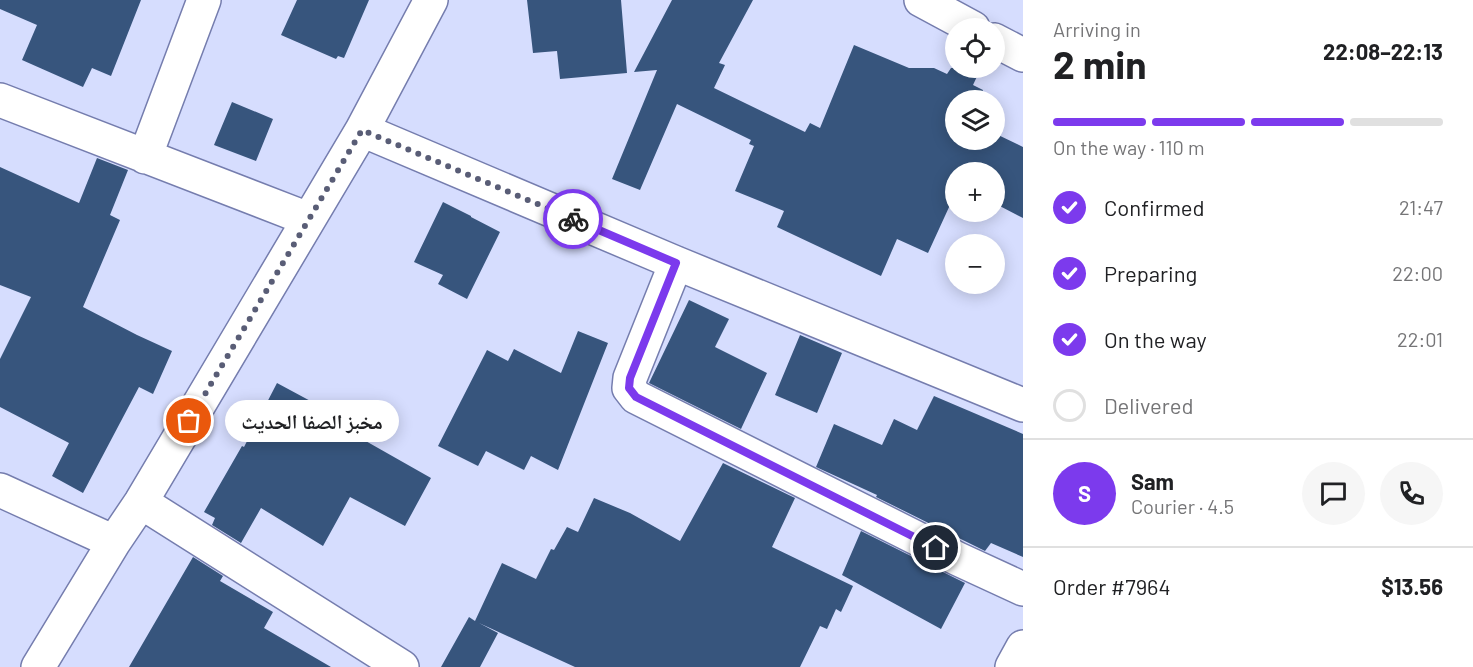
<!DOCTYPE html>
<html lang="en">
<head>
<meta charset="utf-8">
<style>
  :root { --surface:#fff; --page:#f6f6f6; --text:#202124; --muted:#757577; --line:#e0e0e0; --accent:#7c3aed }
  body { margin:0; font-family:Barlow,"Noto Naskh Arabic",sans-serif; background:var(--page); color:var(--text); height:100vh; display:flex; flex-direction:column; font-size:22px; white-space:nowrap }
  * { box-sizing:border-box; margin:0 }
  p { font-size:20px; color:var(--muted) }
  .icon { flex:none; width:33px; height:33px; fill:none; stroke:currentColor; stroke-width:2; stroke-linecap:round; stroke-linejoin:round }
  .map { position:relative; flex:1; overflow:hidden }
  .details { display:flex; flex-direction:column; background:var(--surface); width:450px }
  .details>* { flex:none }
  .buttons { position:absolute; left:945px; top:18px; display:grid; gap:12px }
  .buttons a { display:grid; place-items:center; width:60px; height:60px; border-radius:50%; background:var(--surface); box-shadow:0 3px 15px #0003; font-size:30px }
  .pin { position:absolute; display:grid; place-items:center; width:51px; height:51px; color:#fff; margin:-26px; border:3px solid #fff; border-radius:50%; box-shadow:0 2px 6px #0007 }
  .courier { position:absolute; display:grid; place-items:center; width:60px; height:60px; margin:-30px; border:4px solid #7c3aed; border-radius:50%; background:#fff; color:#222; box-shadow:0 2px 8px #0007 }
  .bubble { position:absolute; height:42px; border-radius:21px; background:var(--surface); box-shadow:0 3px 15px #0003; font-size:20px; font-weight:700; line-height:42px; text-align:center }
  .summary em { font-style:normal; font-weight:700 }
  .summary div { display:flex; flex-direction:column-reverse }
  .summary { display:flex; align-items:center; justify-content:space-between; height:102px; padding:0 30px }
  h1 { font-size:39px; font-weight:700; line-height:45px }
  .bar { display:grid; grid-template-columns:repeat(4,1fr); gap:9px 6px; align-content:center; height:72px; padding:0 30px }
  .bar i { height:8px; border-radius:4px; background:var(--line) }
  .bar .active { background:var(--accent) }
  .bar p { grid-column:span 4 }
  .line { display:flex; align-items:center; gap:15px; padding:0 30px; border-top:2px solid var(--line) }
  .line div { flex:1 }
  .round { display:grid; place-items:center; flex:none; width:63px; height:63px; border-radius:32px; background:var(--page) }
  ol { padding:0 30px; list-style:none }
  li { display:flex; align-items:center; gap:18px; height:66px }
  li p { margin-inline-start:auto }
  li .icon { padding:6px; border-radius:50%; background:var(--accent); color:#fff; stroke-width:4 }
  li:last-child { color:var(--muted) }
  li i { width:33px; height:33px; border:3px solid var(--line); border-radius:50% }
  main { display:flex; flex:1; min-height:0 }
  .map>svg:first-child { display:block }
  .building { fill:#37557d }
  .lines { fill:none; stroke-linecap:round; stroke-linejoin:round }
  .minor-casing { stroke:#757dae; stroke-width:36 }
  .minor { stroke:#fff; stroke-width:33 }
  .done { stroke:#595d76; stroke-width:6; stroke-dasharray:0 10.8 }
  .route { stroke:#7c3aed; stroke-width:8 }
</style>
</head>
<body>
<main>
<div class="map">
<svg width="1023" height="667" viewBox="0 0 1023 667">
  <rect width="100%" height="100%" fill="#d6ddfe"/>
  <path class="building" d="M0 0H141L111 76 92 68 83 87 22 60 37 25 0 9Z
    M297 0H369L344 58 338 56 336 59 281 35Z
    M527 0H621L627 73 560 79 557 51 533 53Z
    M672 0H753L719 63 725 65 714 88 805 132 810 123 820 128 854 45 909 68H934L947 74 951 68H981L973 85 983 90 978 100H956V140H994V133L1023 147V218L994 203V172H956V208L950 205 928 253 897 239 881 276 777 227 784 211 735 191 754 146 749 144 751 140 677 104 640 190 612 179 657 70 634 72Z
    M232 102 273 119 256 161 214 145Z
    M97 158 128 170 110 215 120 220 83 307 137 335 172 351 153 394 139 387 83 493 52 476 69 443 0 407V359L31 297 0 285V167L79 203Z
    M443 202 471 216V217L500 232 467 299 438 284 443 275 414 262Z
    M689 300 729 319 715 347 767 373 741 429 649 383Z
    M578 331 608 343 558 470 531 456 524 470 486 451 478 466 438 446 487 350 508 361 514 349 561 373Z
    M800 335 842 353 817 413 775 395Z
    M277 383 316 404 315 407 344 421 341 427 431 478 405 526 350 497 323 546 261 508 241 543 212 525 215 518 204 512 242 446 244 447Z
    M934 396 1023 434V557L991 543 985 551 876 497 877 495 816 467 834 424 882 445 894 419 917 430Z
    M723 463 795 498 772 547 853 586 841 612 836 609 827 629 820 626 800 667H575L479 623 498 633 480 667H441L469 617 475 621 502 563 536 579 551 549 554 550 567 527 578 532 594 498 630 513 680 541Z
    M861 531 965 583 941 629 842 575Z
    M193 557 223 576 220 581 273 612 264 628 331 667H129Z"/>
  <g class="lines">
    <g class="minor-casing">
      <path id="minor" d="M921 0 973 28
        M994 40 1023 55
        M0 100 308 219
        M362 130 676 263 1023 405
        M145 157 204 0
        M676 263 630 378 629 388 636 397 958 559 1023 589
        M0 490 114 542
        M141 502 402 667
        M38 667 114 542 141 502 362 130 431 0
        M1012 667 1023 647"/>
    </g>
    <use href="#minor" class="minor"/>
  </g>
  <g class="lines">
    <path class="done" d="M189 421 362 130 573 219"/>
    <path class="route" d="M573 219 676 263 630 378 629 388 636 397 936 548"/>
  </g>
</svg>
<div class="buttons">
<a><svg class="icon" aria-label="locate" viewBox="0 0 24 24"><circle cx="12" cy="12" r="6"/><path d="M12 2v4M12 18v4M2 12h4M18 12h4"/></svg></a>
<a><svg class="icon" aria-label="layers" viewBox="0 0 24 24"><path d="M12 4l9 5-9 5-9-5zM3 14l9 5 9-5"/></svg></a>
<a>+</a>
<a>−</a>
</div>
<div class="pin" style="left:189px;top:421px;background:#ea580c"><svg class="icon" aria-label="bag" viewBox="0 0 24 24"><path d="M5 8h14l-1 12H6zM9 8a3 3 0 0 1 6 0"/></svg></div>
<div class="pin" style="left:936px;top:548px;background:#1f2937"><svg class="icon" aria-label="home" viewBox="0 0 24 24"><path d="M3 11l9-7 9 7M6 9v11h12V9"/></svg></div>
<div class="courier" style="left:573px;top:219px"><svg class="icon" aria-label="bike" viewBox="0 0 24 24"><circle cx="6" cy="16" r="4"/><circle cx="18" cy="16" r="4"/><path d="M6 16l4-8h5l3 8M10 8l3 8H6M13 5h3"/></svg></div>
<div class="bubble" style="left:225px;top:400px;width:174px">مخبز الصفا الحديث</div>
</div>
<section class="details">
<div class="summary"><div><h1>2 min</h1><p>Arriving in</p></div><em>22:08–22:13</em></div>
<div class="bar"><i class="active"></i><i class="active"></i><i class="active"></i><i></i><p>On the way · 110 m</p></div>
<ol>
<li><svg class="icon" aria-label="check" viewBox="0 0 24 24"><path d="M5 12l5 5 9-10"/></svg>Confirmed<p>21:47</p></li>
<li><svg class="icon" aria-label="check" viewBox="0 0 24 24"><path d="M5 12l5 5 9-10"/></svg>Preparing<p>22:00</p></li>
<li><svg class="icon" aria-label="check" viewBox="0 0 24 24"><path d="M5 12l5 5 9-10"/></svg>On the way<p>22:01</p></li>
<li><i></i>Delivered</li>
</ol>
<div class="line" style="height:108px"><b class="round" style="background:var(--accent);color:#fff">S</b><div><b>Sam</b><p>Courier · 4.5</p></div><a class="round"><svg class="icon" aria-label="chat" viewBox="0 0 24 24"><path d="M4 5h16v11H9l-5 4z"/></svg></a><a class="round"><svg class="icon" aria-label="phone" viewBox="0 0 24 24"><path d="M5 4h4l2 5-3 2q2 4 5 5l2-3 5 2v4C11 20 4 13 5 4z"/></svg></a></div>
<div class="line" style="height:78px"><div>Order #7964</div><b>$13.56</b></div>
</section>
</main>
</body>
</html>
